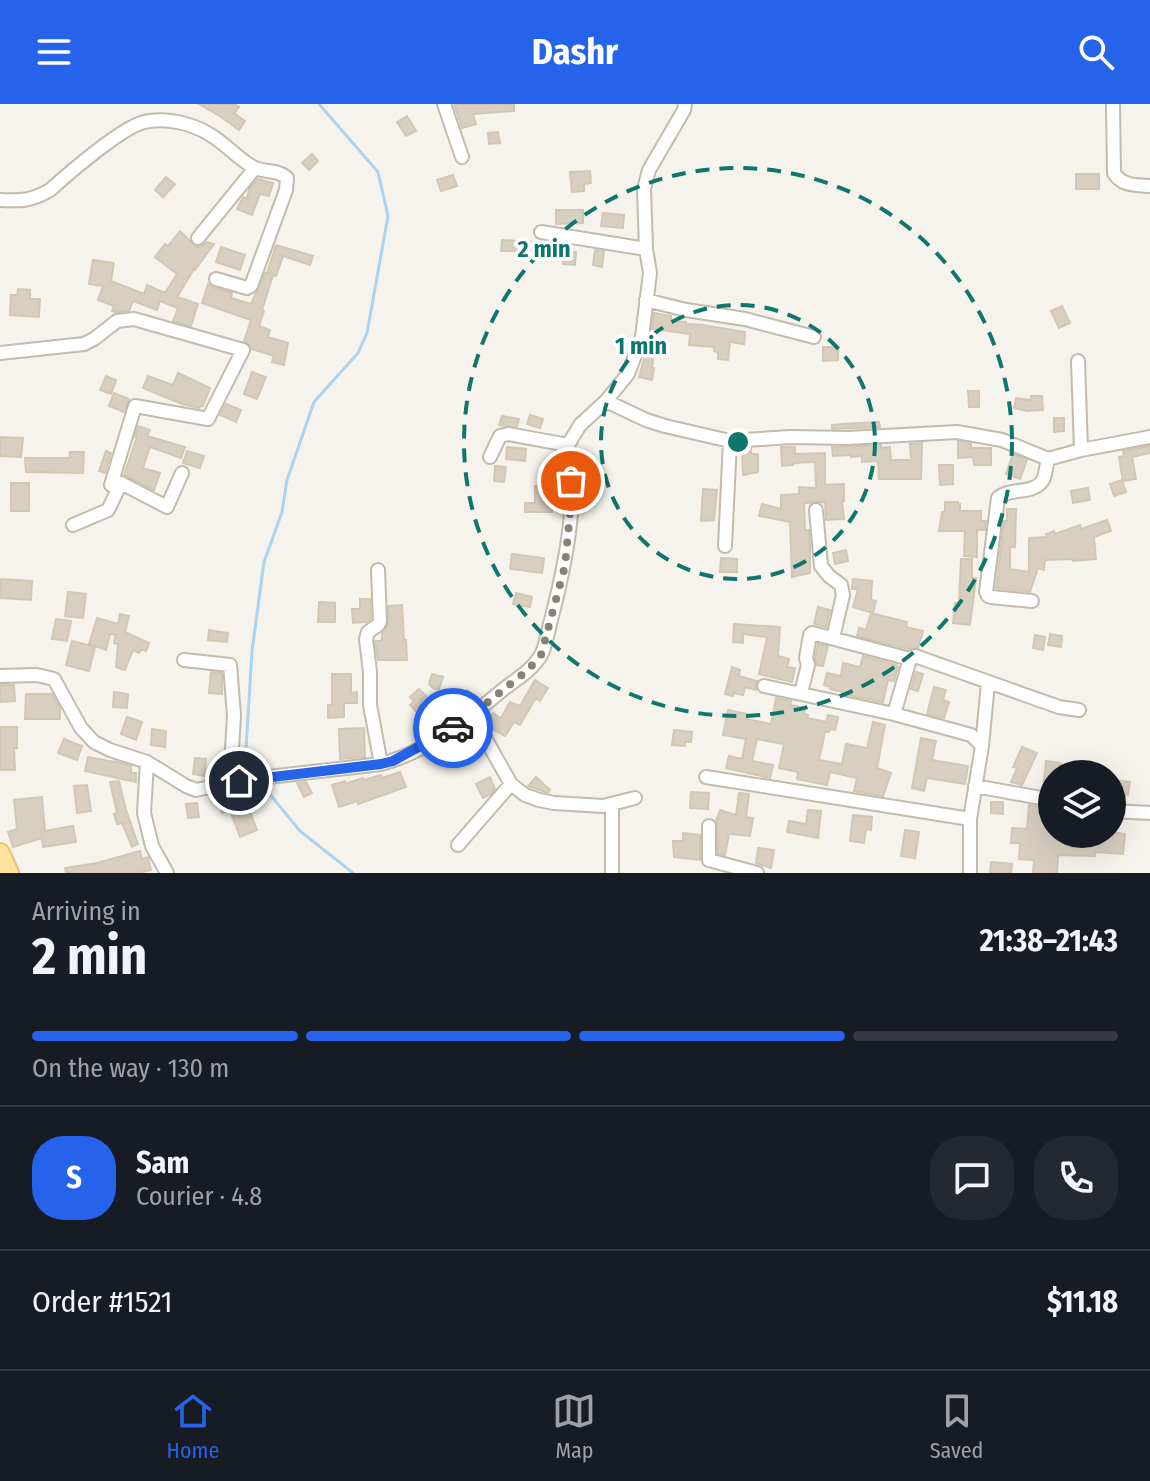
<!DOCTYPE html>
<html lang="en">
<head>
<meta charset="utf-8">
<style>
  :root { --surface:#171b24; --page:#242831; --text:#f1f3f6; --muted:#9ea1a6; --line:#363941; --accent:#2563eb }
  body { margin:0; font-family:"Fira Sans Condensed",sans-serif; background:var(--page); color:var(--text); height:100vh; display:flex; flex-direction:column; font-size:30px; white-space:nowrap }
  * { box-sizing:border-box; margin:0 }
  p { font-size:26px; color:var(--muted) }
  .icon { flex:none; width:44px; height:44px; fill:none; stroke:currentColor; stroke-width:2; stroke-linecap:round; stroke-linejoin:round }
  .map { position:relative; height:769px; overflow:hidden }
  .drawer { display:flex; flex-direction:column; background:var(--surface); flex:1 }
  .drawer>* { flex:none }
  .fabs { position:absolute; left:1038px; top:656px; display:grid; gap:16px }
  .fabs a { display:grid; place-items:center; width:88px; height:88px; border-radius:50%; background:var(--surface); box-shadow:0 8px 32px #0002; font-size:40px }
  .pin { position:absolute; display:grid; place-items:center; width:68px; height:68px; color:#fff; margin:-34px; border:4px solid #fff; border-radius:50%; box-shadow:0 2px 8px #0007 }
  .courier { position:absolute; display:grid; place-items:center; width:80px; height:80px; margin:-40px; border:6px solid #2563eb; border-radius:50%; background:#fff; color:#222; box-shadow:0 2px 10px #0007 }
  .overview em { font-style:normal; font-weight:700 }
  .overview div { display:flex; flex-direction:column-reverse }
  .overview { display:flex; align-items:center; justify-content:space-between; height:136px; padding:0 32px }
  h1 { font-size:52px; font-weight:700; line-height:60px }
  .bar { display:grid; grid-template-columns:repeat(4,1fr); gap:12px 8px; align-content:center; height:96px; padding:0 32px }
  .bar i { height:10px; border-radius:6px; background:var(--line) }
  .bar .selected { background:var(--accent) }
  .bar p { grid-column:span 4 }
  .line { display:flex; align-items:center; gap:20px; padding:0 32px; border-top:2px solid var(--line) }
  .line div { flex:1 }
  .round { display:grid; place-items:center; flex:none; width:84px; height:84px; border-radius:32px; background:var(--page) }
  header { display:flex; justify-content:space-between; align-items:center; height:104px; padding:0 32px; background:var(--accent); color:#fff; font-size:36px; font-weight:700 }
  .dock { display:flex; justify-content:space-around; align-items:center; height:112px; border-top:2px solid var(--line); background:var(--surface); font-size:22px; color:var(--muted) }
  .dock a { display:grid; justify-items:center; gap:4px }
  .dock .selected { color:var(--accent) }
  .map>svg:first-child { display:block }
  .lines { fill:none; stroke-linecap:round; stroke-linejoin:round }
  .stream { stroke:#a9d4f2; stroke-width:3 }
  .building { fill:#d8cfc1; stroke:#d3c7b4; stroke-width:2 }
  .street-casing { stroke:#c2bbae; stroke-width:16 }
  .primary-casing { stroke:#e6c16a; stroke-width:22 }
  .street { stroke:#fff; stroke-width:12 }
  .primary { stroke:#ffe39c; stroke-width:18 }
  .done { stroke:#878178; stroke-width:8; stroke-dasharray:0 14.4 }
  .route { stroke:#2563eb; stroke-width:10 }
  .ring { fill:none; stroke:#0f766e; stroke-width:4; stroke-dasharray:14 10 }
  .centre { fill:#0f766e; stroke:#fff; stroke-width:4 }
  .ring-label { font-size:24px; text-anchor:middle; font-weight:bold; fill:#0f766e; stroke:#fff; stroke-width:7; stroke-linejoin:round; paint-order:stroke }
</style>
</head>
<body>
<header><svg class="icon" aria-label="menu" viewBox="0 0 24 24"><path d="M4 6h16M4 12h16M4 18h16"/></svg>Dashr<svg class="icon" aria-label="search" viewBox="0 0 24 24"><circle cx="10" cy="10" r="6"/><path d="M15 15l6 6"/></svg></header>
<div class="map">
<svg width="1150" height="769" viewBox="0 0 1150 769">
  <rect width="100%" height="100%" fill="#f6f3ec"/>
  <g class="lines">
    <path class="stream" d="M254 671 245 661 252 547 264 458 282 408 287 376 314 298 358 249 367 229 388 112 378 68 319 0
      M259 677 300 727 353 769"/>
  </g>
  <path class="building" d="M199 0H234L239 3 234 9 245 17 239 26 221 13Z
    M454 0H514V7L473 10 476 20 462 24Z
    M407 12 416 27 406 32 397 18Z
    M498 28 500 39 489 40 488 29Z
    M312 50 318 57 309 66 302 59Z
    M590 67 591 79 584 80V87L572 88 570 68Z
    M1076 70H1099V85H1076Z
    M453 71 457 82 441 87 437 76Z
    M166 73 175 80 163 93 155 86Z
    M258 75 273 79 269 92 260 90 252 111 237 105 243 93 247 95 249 85Z
    M556 106H583V119L556 120Z
    M603 109 624 111 623 124 601 122Z
    M180 127 196 143 202 142 207 138 214 140 195 166 194 165 177 193 198 200 191 222 173 217 178 204 160 197 157 206 133 197 129 207 116 208 112 207 114 202 98 196 103 182 89 180 93 156 114 159 111 177 144 190 147 181 165 189 177 170 155 153 165 140 168 142Z
    M502 136 550 139 549 152 518 151V147H501Z
    M276 141 313 152 310 161 283 152 276 172 273 171 262 206 264 207 259 222 270 226 268 233 288 239 284 261 272 258 274 252 252 245 249 240 244 237 251 216 202 199 208 180 214 184 232 189 231 194 251 200 265 169 271 170 267 169Z
    M221 143 245 151 240 166 216 158Z
    M595 146 604 147 602 163 593 161Z
    M564 148H576L575 161 563 160Z
    M18 185 30 186V195H40L39 213 10 211 11 191H17Z
    M1062 202 1070 219 1059 224 1051 207Z
    M654 209 671 212V217L686 218V220L703 221 745 228 744 240 730 238 728 256 718 255V248L714 247V243L689 241 690 230 652 225Z
    M823 243H838V256L823 257Z
    M646 248 654 250 652 264H654L652 276 639 273Z
    M252 268 266 273 257 295 244 290Z
    M178 269 210 284 203 302H201L199 304 182 300 143 284 148 272 173 281Z
    M106 272 116 276 111 290 100 286Z
    M968 287H979V303H969Z
    M114 289 129 295 124 308 109 302Z
    M1031 292H1042L1043 306 1027 307 1014 304 1016 294 1031 296Z
    M226 300 241 306 236 318 220 311Z
    M530 311 543 315 540 324 527 320Z
    M502 312 519 315 517 323 499 321Z
    M1054 314H1064V327L1054 328Z
    M879 318 880 323 832 325V321L843 320Z
    M138 322 150 326 147 332 185 343 181 354 150 343 143 364 160 369 154 386 124 371 137 333H135Z
    M0 333 23 334 21 353 0 352Z
    M958 337 971 340V344H991V361H974L973 353 958 354Z
    M922 339 921 375H879L878 357 862 358V352L851 353V351L833 352 832 343 881 341V344L890 343 891 356H911L910 340Z
    M1150 342V349L1132 353 1136 375 1123 377 1119 353 1124 352 1123 347Z
    M507 343 526 345 525 357 506 355Z
    M781 343H795V350L825 349V381L844 380V397H842L844 415 826 416 825 398 804 399 805 426H809L810 441V469L792 473 790 418 759 412 762 400 781 405V391L799 390V383L816 384 815 358 793 359V361L782 362Z
    M751 345V350H758V368L743 371 742 346Z
    M106 347 111 349 105 369 99 367Z
    M187 347 204 352 200 364 183 359Z
    M70 348H84L83 369 26 368 25 354H70Z
    M1013 350 1027 356 1020 375 1006 370Z
    M939 361H953V380L940 381Z
    M495 362 506 363 504 378 494 377Z
    M1122 376 1126 388 1114 392 1110 380Z
    M11 379H29V407H11Z
    M535 382 547 383V398H552V408H525V399H535Z
    M1088 384 1090 396 1073 399 1071 387Z
    M703 385 717 386 714 416 701 417Z
    M945 398H958V400H960V407H981V417H986L985 426H977V453L964 452 965 427H939L942 408H945Z
    M1007 405H1016L1015 443H1010V465L1029 468V434L1047 433 1046 430 1054 427 1055 430 1080 421 1081 425 1107 416 1111 427 1094 433 1096 455 1073 457V455L1045 456 1044 466 1038 464 1030 488 996 484 1004 417H1007Z
    M846 446 848 457 835 460 833 449Z
    M512 450 544 454 542 469 510 465Z
    M721 454 737 455V468H720Z
    M961 455H972V474H976L970 521 953 519 955 499H959Z
    M1 475 32 477 31 496 0 494Z
    M853 475 872 477 871 496 876 497 873 509 853 503 858 485H852Z
    M68 488 86 490 83 514 65 512Z
    M516 489 532 493 530 503 513 500Z
    M360 495H370L371 515 366 518 353 519 352 505H360Z
    M319 498 335 499V518H318Z
    M402 501 404 536H406L407 556H378L375 537H382V529L388 520V502Z
    M818 503 830 506 826 523 814 520Z
    M871 509 907 518 906 523 923 527 918 544 909 545 857 532 859 524 866 526Z
    M120 510 129 512 125 528 149 539 146 547 141 545 139 549 133 546 125 566 116 563 118 540 114 539 116 531 110 530 106 546 89 540 97 514 118 520Z
    M56 515 71 517 67 537 52 535Z
    M734 520 780 523 778 552 789 555 787 563 795 564 792 578 759 570 767 533 743 530V539L733 538Z
    M209 526 228 529 227 538 208 536Z
    M1050 530 1062 532 1061 543 1048 541Z
    M1035 531 1045 533 1043 546 1033 544Z
    M72 537 95 543 89 567 66 561Z
    M818 540 828 542 823 562 817 561 815 554Z
    M863 552 896 561 895 562 898 563 894 577 888 576 883 598 842 590V588L830 585 831 583 824 581 827 569 841 572 843 559 860 563Z
    M732 563 740 566 739 572 757 577 756 586 745 583 743 591 734 589 733 592 725 590Z
    M211 568 222 569V590L209 589Z
    M916 568 923 570 918 587 911 585Z
    M332 570H351V589L357 588V599H344V613L328 614V601H332Z
    M432 570 443 573 439 585H434L429 580Z
    M535 576 548 584 540 597 536 594 520 621 514 618 505 632 489 623 487 618 493 609 501 614 510 598 520 602Z
    M0 581H14L15 597 0 598Z
    M934 583 946 586 943 596 949 598 944 614 927 610Z
    M419 585 426 592 421 597 438 615 443 611 448 617 433 627 427 620 428 619 410 601 414 597 410 593Z
    M467 586 478 595 462 607 454 601Z
    M114 588 128 590 127 604 113 603Z
    M26 590H52L60 604V615H25Z
    M776 594 791 597 790 601 805 604 804 610 808 611 807 614 826 618 828 611 838 613 835 626 830 625 829 628H825L819 656 842 660 846 640 867 644 873 618 885 621 877 664 891 669 883 692 854 687 857 674 830 668 827 681 797 675 798 668 779 664 784 640 757 635 752 657 773 661 770 674 726 664 729 652 742 655 746 635 723 631 728 606 747 610 746 615 771 620Z
    M127 613 142 618 136 636 121 630Z
    M0 623H17V644H14L15 666H0Z
    M364 624 365 653 340 655 339 625Z
    M152 625 166 627 165 643 151 641Z
    M470 626 478 640 473 644 475 646 465 653 454 637Z
    M674 626 692 628 691 638H685V642L672 641Z
    M921 634 936 637 932 656 968 662 965 680 927 674 924 687 912 684Z
    M64 635 82 642 77 656 58 649Z
    M1022 643 1037 649 1022 681 1011 678 1017 664 1013 663Z
    M88 653 114 658V657L131 662V669H136V678L85 667Z
    M195 654 206 655 204 672 193 670Z
    M1046 657 1061 659 1060 670H1052V687L1043 685Z
    M1082 659 1099 661 1098 670H1081Z
    M400 668 406 683 358 700V697L339 703 332 681 345 677V680L363 674 364 676 381 671 382 674Z
    M490 673 495 685 491 690 483 694 476 680Z
    M536 673 550 686 548 689 528 682Z
    M1112 676 1130 678 1128 691 1112 689Z
    M119 677 126 706 138 740 132 743 122 719 117 720 114 710 117 709 110 678Z
    M306 678 312 689 304 693 297 679Z
    M87 681 91 707 77 709 74 682Z
    M691 688 709 689 708 705 690 704Z
    M739 689 749 690 746 713 753 714 750 732 729 730 725 751 718 749 716 717 720 706 736 711Z
    M42 693 45 727 73 722 76 738 43 743 42 734 13 743 8 728 17 725 14 696Z
    M230 695 233 705 222 709 219 699Z
    M991 698H1003V710L991 709Z
    M197 699 199 713 188 714 186 700Z
    M1029 701 1052 705V733L1074 734V730H1112V728L1125 730 1123 750 1095 748V752L1058 751 1057 769H1033L1034 756 1019 755 1020 739H1011L1012 724 1027 725Z
    M248 703 257 726 240 733 231 709Z
    M808 706 821 707 818 734 787 728 789 717 806 720Z
    M853 711 872 713 871 726 866 725 864 739 850 737Z
    M905 726 919 728 915 754 901 752Z
    M683 729 700 731V756L674 753 673 737H683Z
    M758 744 774 746 771 764 756 759Z
    M140 747 142 755 148 753 151 766 138 769H66L65 764 97 759Z
    M991 758 1012 760 1011 769H990Z"/>
  <g class="lines">
    <g class="street-casing">
      <path id="street" d="M444 0 462 53
        M1113 0 1114 69C1122 82 1135 81 1150 82
        M0 96C21 97 31 97 50 86 69 69 121 24 144 18 165 13 191 19 209 30 225 39 237 54 253 63 264 69 278 65 287 74L286 86 251 182 247 184 216 175
        M541 128 646 145
        M198 134 255 64
        M646 196 686 206 745 215 814 233
        M0 249 84 240 94 235 117 217 134 215 243 246 208 315 135 302 111 381 121 379 167 403 182 369
        M1078 257 1081 346
        M606 297 646 316 665 322 730 337 790 333 848 334 957 328 1002 336 1048 355 1081 346 1150 333
        M490 353 500 332 508 330 568 341
        M816 406 821 462 829 472 841 481 843 491 833 534
        M73 421 108 406 121 379
        M725 442 730 337
        M378 466 380 517 378 521 368 528 366 535 370 568V601L381 660
        M1032 497 991 493 988 492 986 488 998 394C1010 383 1034 391 1043 376 1046 370 1046 361 1048 355
        M910 555 915 552 1059 603 1079 606
        M184 556 230 561 234 612 232 645 239 677
        M0 572 37 571 54 575 81 624 94 638 110 646 147 658 186 682 196 686 242 676 381 660C427 648 469 614 505 584 517 575 533 565 541 551 546 542 548 527 551 516 565 462 579 397 568 341L580 321 606 297 628 270 642 233 650 169 646 145 644 85 649 66 684 6 685 0
        M764 582 894 610 971 631 982 642 970 715V769
        M801 589 808 561 806 554 810 531 812 529 910 555 894 610
        M472 611 511 680 525 691 539 696 554 699 603 702 635 694
        M982 642 988 579
        M147 658 144 709 152 742 167 769
        M706 673 970 715
        M975 682 1052 696
        M612 700V768
        M1112 707 1150 709
        M709 722V756L757 769
        M458 741 511 680"/>
    </g>
    <g class="primary-casing">
      <path id="primary" d="M0 749 9 769"/>
    </g>
    <use href="#street" class="street"/>
    <use href="#primary" class="primary"/>
  </g>
  <g class="lines">
    <path class="done" d="M453 624 472 611 528 566 541 551 565 462 571 398V377"/>
    <path class="route" d="M239 677 381 660 393 657 453 624"/>
  </g>
  <g class="ring">
    <circle cx="738" cy="338" r="137"/>
    <circle cx="738" cy="338" r="274"/>
  </g>
  <circle cx="738" cy="338" r="12" class="centre"/>
  <g class="ring-label">
    <text x="544" y="153">2 min</text>
    <text x="641" y="250">1 min</text>
  </g>
</svg>
<div class="fabs">
<a><svg class="icon" aria-label="layers" viewBox="0 0 24 24"><path d="M12 4l9 5-9 5-9-5zM3 14l9 5 9-5"/></svg></a>
</div>
<div class="pin" style="left:571px;top:377px;background:#ea580c"><svg class="icon" aria-label="bag" viewBox="0 0 24 24"><path d="M5 8h14l-1 12H6zM9 8a3 3 0 0 1 6 0"/></svg></div>
<div class="pin" style="left:239px;top:677px;background:#1f2937"><svg class="icon" aria-label="home" viewBox="0 0 24 24"><path d="M3 11l9-7 9 7M6 9v11h12V9"/></svg></div>
<div class="courier" style="left:453px;top:624px"><svg class="icon" aria-label="car" viewBox="0 0 24 24"><path d="M5 17H2v-5l4-1 3-4h7l3 4 3 1v5h-3M9 17h6M6 11h13"/><circle cx="7" cy="17" r="2"/><circle cx="17" cy="17" r="2"/></svg></div>
</div>
<section class="drawer">
<div class="overview"><div><h1>2 min</h1><p>Arriving in</p></div><em>21:38–21:43</em></div>
<div class="bar"><i class="selected"></i><i class="selected"></i><i class="selected"></i><i></i><p>On the way · 130 m</p></div>
<div class="line" style="height:144px"><b class="round" style="background:var(--accent);color:#fff">S</b><div><b>Sam</b><p>Courier · 4.8</p></div><a class="round"><svg class="icon" aria-label="chat" viewBox="0 0 24 24"><path d="M4 5h16v11H9l-5 4z"/></svg></a><a class="round"><svg class="icon" aria-label="phone" viewBox="0 0 24 24"><path d="M5 4h4l2 5-3 2q2 4 5 5l2-3 5 2v4C11 20 4 13 5 4z"/></svg></a></div>
<div class="line" style="height:104px"><div>Order #1521</div><b>$11.18</b></div>
</section>
<nav class="dock">
<a class="selected"><svg class="icon" aria-label="home" viewBox="0 0 24 24"><path d="M3 11l9-7 9 7M6 9v11h12V9"/></svg>Home</a>
<a><svg class="icon" aria-label="map" viewBox="0 0 24 24"><path d="M3 6l6-2 6 2 6-2v14l-6 2-6-2-6 2zM9 4v14M15 6v14"/></svg>Map</a>
<a><svg class="icon" aria-label="saved" viewBox="0 0 24 24"><path d="M7 4h10v16l-5-4-5 4z"/></svg>Saved</a>
</nav>
</body>
</html>
